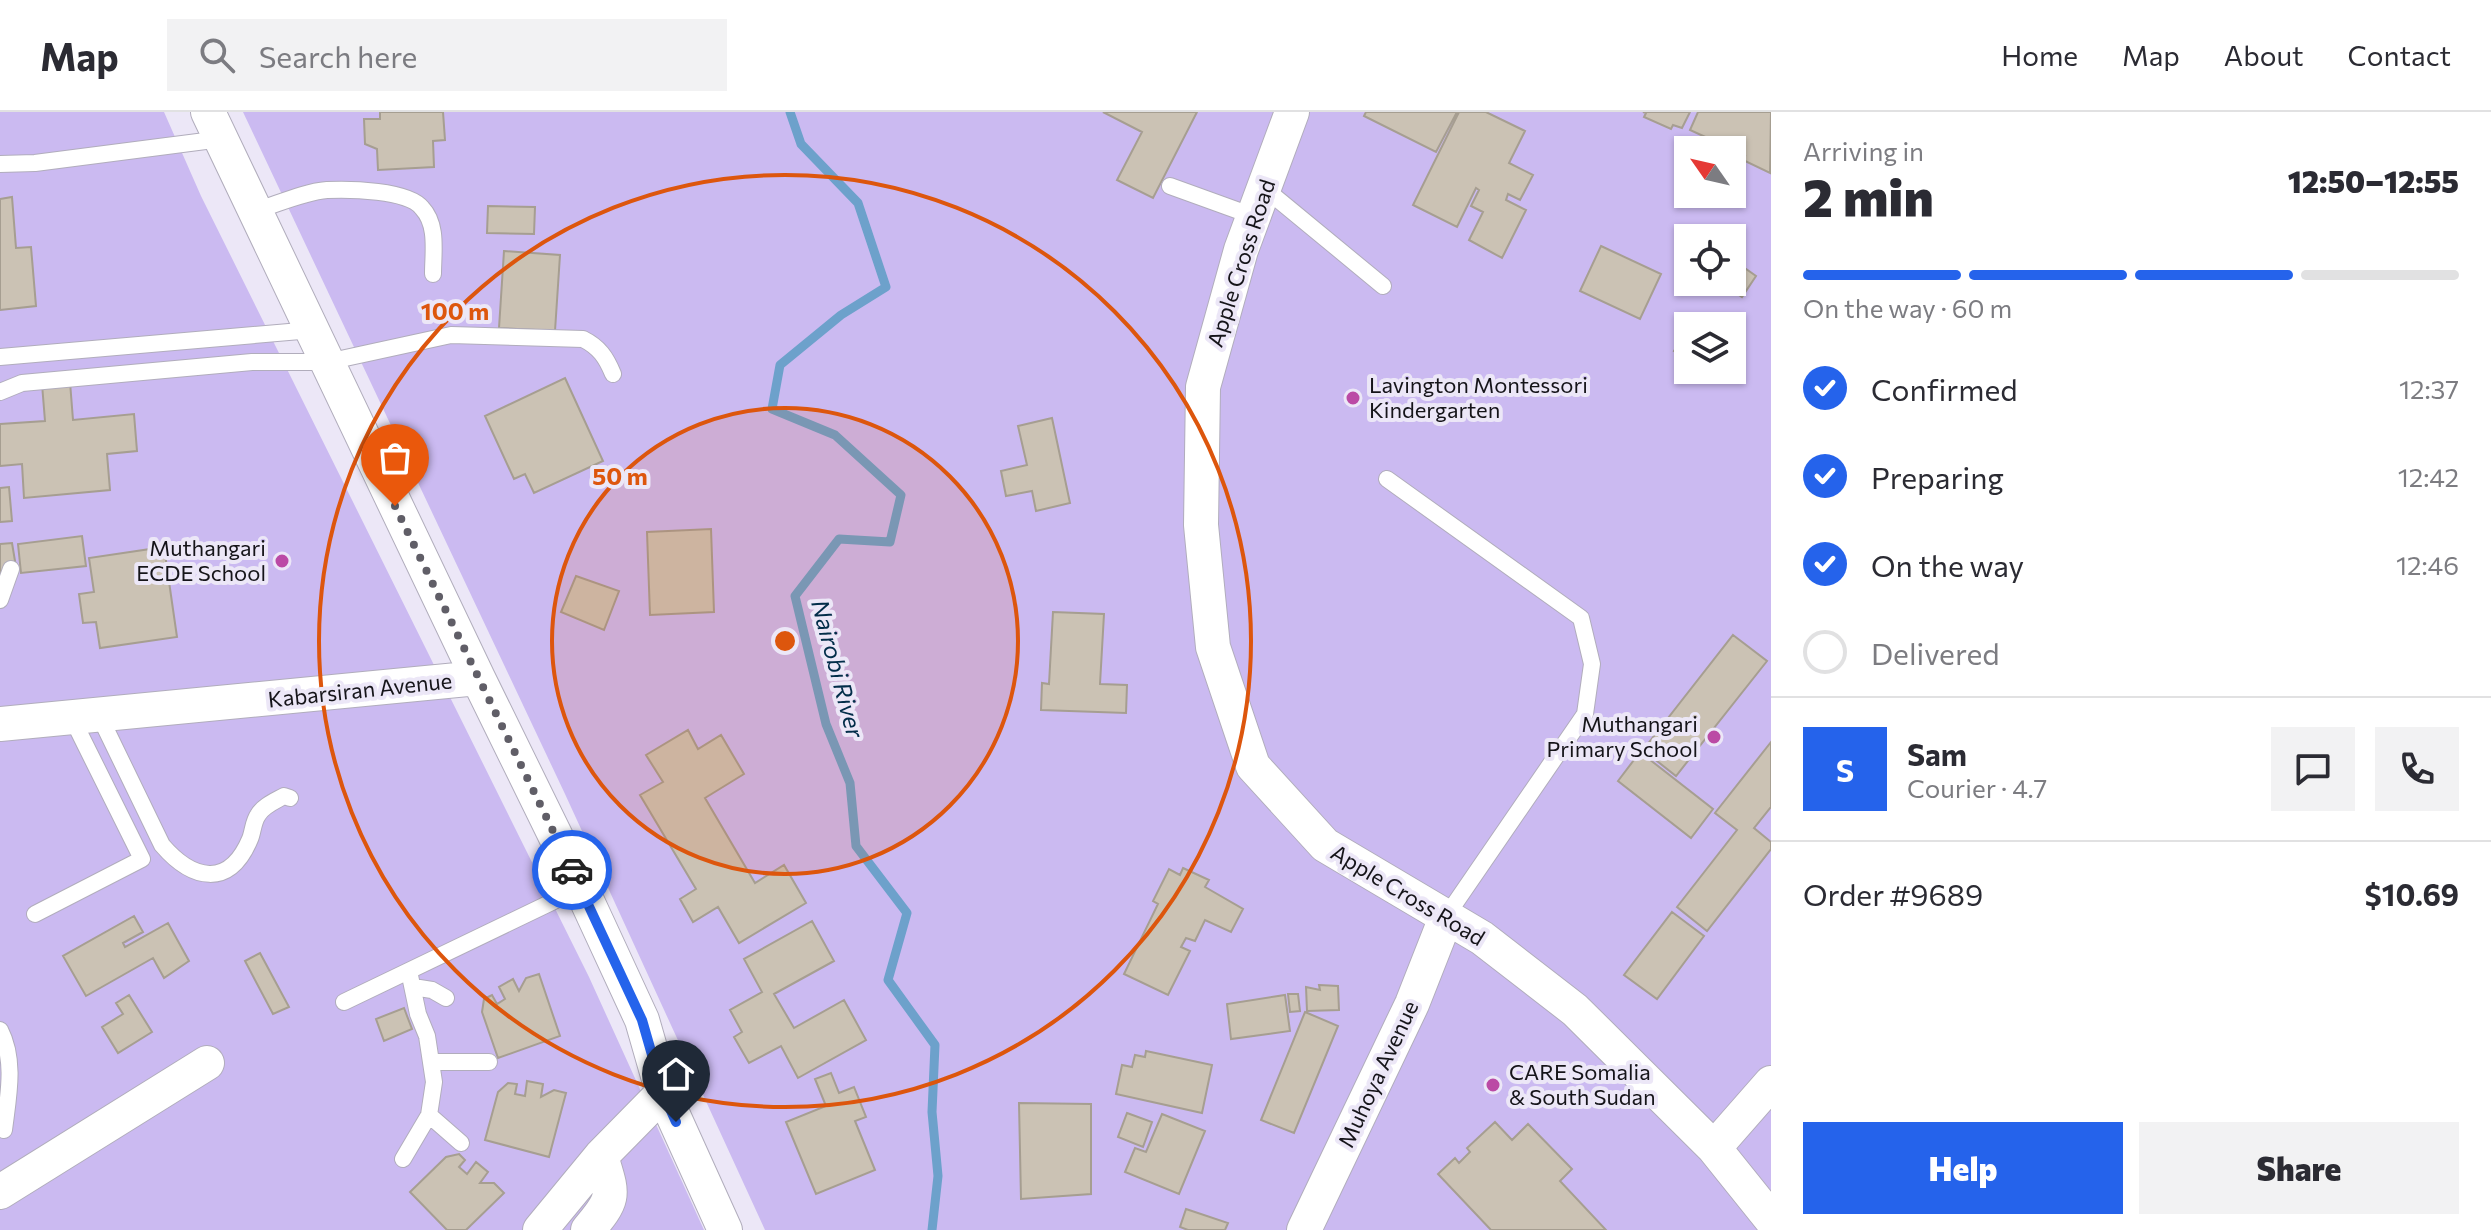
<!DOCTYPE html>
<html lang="en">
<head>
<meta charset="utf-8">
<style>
  :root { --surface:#fff; --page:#f2f2f3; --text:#2b2b33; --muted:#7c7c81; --line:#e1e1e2; --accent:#2563eb }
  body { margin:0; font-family:Commissioner,sans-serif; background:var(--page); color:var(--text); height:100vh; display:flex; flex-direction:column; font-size:30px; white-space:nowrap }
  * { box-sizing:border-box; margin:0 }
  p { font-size:26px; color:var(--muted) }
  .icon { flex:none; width:44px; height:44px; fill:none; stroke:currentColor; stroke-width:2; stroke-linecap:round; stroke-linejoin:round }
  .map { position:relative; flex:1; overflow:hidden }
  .drawer { display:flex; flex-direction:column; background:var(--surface); width:720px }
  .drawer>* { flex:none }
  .needle { width:52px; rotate:304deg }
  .controls { position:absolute; left:1674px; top:24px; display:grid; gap:16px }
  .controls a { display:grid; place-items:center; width:72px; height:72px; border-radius:0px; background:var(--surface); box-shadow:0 2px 6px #0004; font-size:40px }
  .pin { position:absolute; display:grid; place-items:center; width:68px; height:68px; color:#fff; margin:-82px -34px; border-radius:50% 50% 50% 0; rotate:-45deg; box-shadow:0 0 8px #0007 }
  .pin .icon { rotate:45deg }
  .courier { position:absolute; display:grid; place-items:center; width:80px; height:80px; margin:-40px; border:6px solid #2563eb; border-radius:50%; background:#fff; color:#222; box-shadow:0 2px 10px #0007 }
  .summary em { font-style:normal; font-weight:800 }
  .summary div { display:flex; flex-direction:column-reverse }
  .summary { display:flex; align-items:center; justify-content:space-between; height:136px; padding:0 32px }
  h1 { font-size:52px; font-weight:800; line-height:60px }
  .bar { display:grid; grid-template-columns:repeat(4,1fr); gap:12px 8px; align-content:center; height:96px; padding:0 32px }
  .bar i { height:10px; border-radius:6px; background:var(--line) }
  .bar .on { background:var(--accent) }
  .bar p { grid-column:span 4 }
  .line { display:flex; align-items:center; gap:20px; padding:0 32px; border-top:2px solid var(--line) }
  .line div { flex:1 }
  .round { display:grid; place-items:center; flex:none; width:84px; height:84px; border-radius:0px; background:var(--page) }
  ol { padding:0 32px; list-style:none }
  li { display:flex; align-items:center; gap:24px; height:88px }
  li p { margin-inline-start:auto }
  li .icon { padding:8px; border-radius:50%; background:var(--accent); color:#fff; stroke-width:4 }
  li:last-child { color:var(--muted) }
  li i { width:44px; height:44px; border:4px solid var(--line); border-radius:50% }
  .primary-button { display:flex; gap:16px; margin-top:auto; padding:16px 32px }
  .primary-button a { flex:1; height:92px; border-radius:0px; background:var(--accent); color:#fff; font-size:32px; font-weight:800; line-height:92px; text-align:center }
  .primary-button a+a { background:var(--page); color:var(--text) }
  header { display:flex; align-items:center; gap:48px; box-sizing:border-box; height:112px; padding:0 40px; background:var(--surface); border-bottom:2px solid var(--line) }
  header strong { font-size:38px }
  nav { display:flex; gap:44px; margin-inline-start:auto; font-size:28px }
  .search { width:560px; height:72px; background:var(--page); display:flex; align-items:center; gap:20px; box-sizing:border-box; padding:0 28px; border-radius:0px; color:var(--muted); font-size:30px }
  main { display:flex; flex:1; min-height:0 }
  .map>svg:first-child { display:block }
  .green { fill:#cbbaf1; fill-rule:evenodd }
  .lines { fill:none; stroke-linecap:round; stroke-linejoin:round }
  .stream { stroke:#6da1cb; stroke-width:9 }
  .building { fill:#cbc2b4; stroke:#a69e91; stroke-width:2 }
  .service-casing { stroke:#b1adbc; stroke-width:18 }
  .minor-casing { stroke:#b1adbc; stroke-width:36 }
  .service { stroke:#fff; stroke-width:16 }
  .minor { stroke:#fff; stroke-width:34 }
  .done { stroke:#605e67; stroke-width:8; stroke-dasharray:0 14.4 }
  .route { stroke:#2563eb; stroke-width:10 }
  .ring { fill:none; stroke:#dd560d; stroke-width:4 }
  .poi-dot { fill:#bb4aa5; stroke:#ece7f7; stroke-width:3 }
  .labels { text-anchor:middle; stroke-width:8; stroke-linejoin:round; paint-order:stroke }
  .street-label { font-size:22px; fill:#151419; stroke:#ece7f7 }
  .poi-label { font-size:22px; fill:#151419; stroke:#ece7f7; text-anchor:start }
  .water-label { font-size:24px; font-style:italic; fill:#022d49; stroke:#ece7f7 }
  .centre { fill:#dd560d; stroke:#ece7f7; stroke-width:4 }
  .ring-label { font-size:24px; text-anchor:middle; font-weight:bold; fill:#dd560d; stroke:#ece7f7; stroke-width:8; stroke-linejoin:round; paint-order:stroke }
</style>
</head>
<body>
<header>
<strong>Map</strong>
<div class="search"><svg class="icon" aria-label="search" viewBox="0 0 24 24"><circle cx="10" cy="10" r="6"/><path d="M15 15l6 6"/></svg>Search here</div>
<nav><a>Home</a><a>Map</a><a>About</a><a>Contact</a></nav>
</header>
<main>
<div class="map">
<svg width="1771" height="1118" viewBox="0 0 1771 1118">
  <rect width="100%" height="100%" fill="#ece7f7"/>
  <path class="green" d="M0 0H164L201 84 589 865 704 1118H0Z
    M243 0H1771V1118H765L565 682ZM1688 38H1732V82H1688ZM1688 126H1732V170H1688ZM1688 214H1732V258H1688Z"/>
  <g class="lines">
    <path class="stream" d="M790 0 801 32 858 91 886 175 841 203 780 253 772 297 835 323 901 383 890 430 839 427 795 484 826 612 850 671 856 734 907 801 888 868 935 933 932 1000 938 1064 932 1118"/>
  </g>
  <path class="building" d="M380 0H443L445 28 433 29 434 55 378 58 377 37 365 32 364 7H380Z
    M1103 0H1197L1153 86 1117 68 1142 20Z
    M1366 0H1457L1436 40 1364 4Z
    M1459 0H1486L1525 19 1509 51 1533 63 1520 88 1508 82 1506 88 1526 98 1502 146 1469 128 1483 100 1471 94 1479 78 1476 76 1457 115 1413 93Z
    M1643 0H1690L1682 16 1673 13 1671 17 1644 5 1646 1Z
    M1698 0H1771L1770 61 1743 48 1745 44 1732 38 1726 36 1716 38 1708 34 1712 28 1690 18Z
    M12 85 16 136 31 135 36 194 0 198V87Z
    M488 94 535 95 534 122 487 121Z
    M1601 134 1661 162 1640 207 1580 179Z
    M504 139 560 143 555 219 499 216Z
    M1732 147 1756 164 1742 185 1720 170H1732Z
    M1688 219V249L1674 239Z
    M565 266 603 349 534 381 525 362 514 367 485 304Z
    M70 270 73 308 134 302 137 339 107 342 110 378 24 386 22 352 0 354V312L45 309 42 272Z
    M1052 306 1070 391 1036 399 1032 379 1006 384 1001 359 1027 353 1018 314Z
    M9 375 12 409 0 410V376Z
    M711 417 714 500 650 503 647 420Z
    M82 424 86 454 21 461 18 432Z
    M12 431 17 461 0 464V432Z
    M164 435 177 525 100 536 96 510 83 511 79 482 94 480 89 446Z
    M576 464 619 479 604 518 561 500Z
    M1053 500 1104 502 1100 572 1127 573 1126 601 1041 598 1042 571 1049 572Z
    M1733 523 1767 549 1676 664 1643 638Z
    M688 618 698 637 721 623 744 662 705 686 755 771 784 753 806 791 739 831 718 795 693 810 680 787 696 777 640 683 663 670 646 643Z
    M1771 630V695L1754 716 1771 730V737L1707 819 1677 795 1737 718 1715 701Z
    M1640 640 1713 697 1691 726 1618 669Z
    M1183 756 1209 768 1205 775 1243 797 1231 820 1205 808 1195 829 1186 826 1181 835 1190 839 1168 883 1124 862 1158 792 1153 789 1169 757 1180 763Z
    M1672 800 1704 824 1657 887 1624 863Z
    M134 804 143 820 123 831 125 835 168 811 189 849 164 866 153 846 86 884 63 844Z
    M812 809 834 849 774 882 794 916 844 888 866 928 798 966 781 934 749 951 734 925 742 920 730 898 762 880 744 847Z
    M260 841 289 895 273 902 245 849Z
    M539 862 560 924 498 946 482 900 484 887 492 883 497 892 505 887 499 875 513 867 519 879 526 866Z
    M1319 873 1338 874 1339 898 1307 899 1306 875 1320 878Z
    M1288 882H1298L1300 899 1290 900Z
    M129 883 152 920 118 941 102 915 123 902 116 891Z
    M1285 883 1290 919 1231 927 1227 892Z
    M404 896 412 917 384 929 376 907Z
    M1305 900 1338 914 1294 1021 1261 1008Z
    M1146 939 1212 953 1202 1001 1116 982 1122 953 1132 955 1135 943 1145 945Z
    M831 961 839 981 854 975 866 1005 855 1009 875 1058 816 1082 786 1010 826 994 815 967Z
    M527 969 543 972 541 985 554 978 566 981 549 1045 485 1028 498 980 508 971 517 972 515 982 525 984Z
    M1019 991 1091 992V1082L1021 1087Z
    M1127 1001 1152 1010 1143 1035 1118 1025Z
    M1162 1002 1205 1019 1179 1082 1125 1060 1135 1036 1146 1040Z
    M1495 1010 1512 1028 1528 1012 1572 1057 1560 1069 1606 1118H1491L1438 1062 1455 1046 1459 1051 1470 1040 1467 1036Z
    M459 1042 465 1048 459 1055 467 1062 476 1050 488 1060 480 1071H494L504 1081 466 1118H447L410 1080 446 1045Z
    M1186 1097 1228 1111 1225 1118H1188L1180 1115Z"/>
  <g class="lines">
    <g class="service-casing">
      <path id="service" d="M0 52 35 51 221 27
        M1170 74 1253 104
        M1263 75 1383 174
        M255 99C278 92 303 80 327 78 349 77 408 78 422 96 438 113 433 140 433 162
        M0 245 312 218
        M0 280 22 271 252 250H327L451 223 583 227C599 235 606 245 613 262
        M1387 367 1581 506 1592 552 1585 602 1447 803
        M0 488 11 457
        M99 603 162 733C192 768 229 777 250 727 253 720 253 710 258 703 263 694 275 689 284 684L290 686
        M35 802 142 747 71 604
        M413 875 432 878 446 886
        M344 890 581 776
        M0 918C16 949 8 985 4 1018
        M432 950H489
        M429 1003 461 1031
        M403 1047 429 1003 434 970 427 924 418 902 409 859"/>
    </g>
    <g class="minor-casing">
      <path id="minor" d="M208 0 478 566 581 776 642 908 663 981 725 1118
        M1292 0 1241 138 1203 275 1201 413 1213 535 1253 654 1325 733 1482 826 1575 898 1714 1036 1771 1107
        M0 612 478 566
        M1714 1036 1771 971
        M0 1080 207 951
        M540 1118 601 1044 663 981
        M588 1118C616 1085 613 1084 601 1044
        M1304 1118 1412 892 1447 803"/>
    </g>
    <use href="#service" class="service"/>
    <use href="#minor" class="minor"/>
  </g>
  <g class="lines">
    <path class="done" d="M395 394 572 758"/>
    <path class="route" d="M572 758 642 908 663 981 676 1010"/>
  </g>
  <circle cx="785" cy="529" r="233" fill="#dd560d" fill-opacity=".12"/>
  <g class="ring">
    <circle cx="785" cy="529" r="233"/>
    <circle cx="785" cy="529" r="466"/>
  </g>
  <g class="poi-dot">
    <circle cx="1353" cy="286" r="8"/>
    <circle cx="282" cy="449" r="8"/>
    <circle cx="1714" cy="625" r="8"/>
    <circle cx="1493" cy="973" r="8"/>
  </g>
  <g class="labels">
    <g class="street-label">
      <text transform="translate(1241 151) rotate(-72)" y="8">Apple Cross Road</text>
      <text transform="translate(360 578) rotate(-6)" y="8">Kabarsiran Avenue</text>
      <text transform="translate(1408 783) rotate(31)" y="8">Apple Cross Road</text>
      <text transform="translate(1378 962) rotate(-65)" y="8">Muhoya Avenue</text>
    </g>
    <g class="poi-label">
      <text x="1369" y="281">Lavington Montessori<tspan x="1369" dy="25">Kindergarten</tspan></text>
      <text x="266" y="444" text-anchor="end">Muthangari<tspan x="266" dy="25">ECDE School</tspan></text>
      <text x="1698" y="620" text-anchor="end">Muthangari<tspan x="1698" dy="25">Primary School</tspan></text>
      <text x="1509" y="968">CARE Somalia<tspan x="1509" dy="25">&amp; South Sudan</tspan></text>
    </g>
    <g class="water-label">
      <text transform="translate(837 557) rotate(75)" y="8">Nairobi River</text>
    </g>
  </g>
  <circle cx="785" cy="529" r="12" class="centre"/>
  <g class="ring-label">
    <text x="455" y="208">100 m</text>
    <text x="620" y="373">50 m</text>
  </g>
</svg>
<div class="controls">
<a><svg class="needle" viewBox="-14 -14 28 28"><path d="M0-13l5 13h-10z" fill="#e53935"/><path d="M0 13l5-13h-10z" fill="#7c7c81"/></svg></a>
<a><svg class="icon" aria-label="locate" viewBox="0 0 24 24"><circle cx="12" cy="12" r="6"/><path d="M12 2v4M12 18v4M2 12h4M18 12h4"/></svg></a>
<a><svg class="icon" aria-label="layers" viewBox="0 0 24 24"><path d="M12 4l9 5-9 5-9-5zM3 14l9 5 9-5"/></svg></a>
</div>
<div class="pin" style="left:395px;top:394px;background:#ea580c"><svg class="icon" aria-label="bag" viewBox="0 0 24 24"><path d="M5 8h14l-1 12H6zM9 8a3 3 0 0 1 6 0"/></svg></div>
<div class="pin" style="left:676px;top:1010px;background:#1f2937"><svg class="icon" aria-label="home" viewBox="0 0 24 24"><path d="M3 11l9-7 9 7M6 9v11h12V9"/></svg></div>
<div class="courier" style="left:572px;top:758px"><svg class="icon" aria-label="car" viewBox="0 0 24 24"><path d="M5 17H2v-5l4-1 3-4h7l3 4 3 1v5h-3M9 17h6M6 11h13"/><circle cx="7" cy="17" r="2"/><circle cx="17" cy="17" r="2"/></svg></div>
</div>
<section class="drawer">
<div class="summary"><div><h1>2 min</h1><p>Arriving in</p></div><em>12:50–12:55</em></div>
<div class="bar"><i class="on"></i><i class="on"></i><i class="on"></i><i></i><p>On the way · 60 m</p></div>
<ol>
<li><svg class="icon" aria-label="check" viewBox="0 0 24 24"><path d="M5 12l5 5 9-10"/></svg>Confirmed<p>12:37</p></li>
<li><svg class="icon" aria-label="check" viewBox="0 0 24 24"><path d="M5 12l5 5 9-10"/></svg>Preparing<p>12:42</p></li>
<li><svg class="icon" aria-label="check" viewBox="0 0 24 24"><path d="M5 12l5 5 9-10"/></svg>On the way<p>12:46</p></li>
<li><i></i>Delivered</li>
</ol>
<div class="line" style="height:144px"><b class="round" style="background:var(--accent);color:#fff">S</b><div><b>Sam</b><p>Courier · 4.7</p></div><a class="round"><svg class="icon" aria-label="chat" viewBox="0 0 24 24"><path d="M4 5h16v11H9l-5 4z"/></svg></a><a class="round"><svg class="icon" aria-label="phone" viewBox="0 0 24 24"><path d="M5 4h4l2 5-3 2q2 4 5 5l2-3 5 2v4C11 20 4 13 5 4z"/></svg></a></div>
<div class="line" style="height:104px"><div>Order #9689</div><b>$10.69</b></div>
<div class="primary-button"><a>Help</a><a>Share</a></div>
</section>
</main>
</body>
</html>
